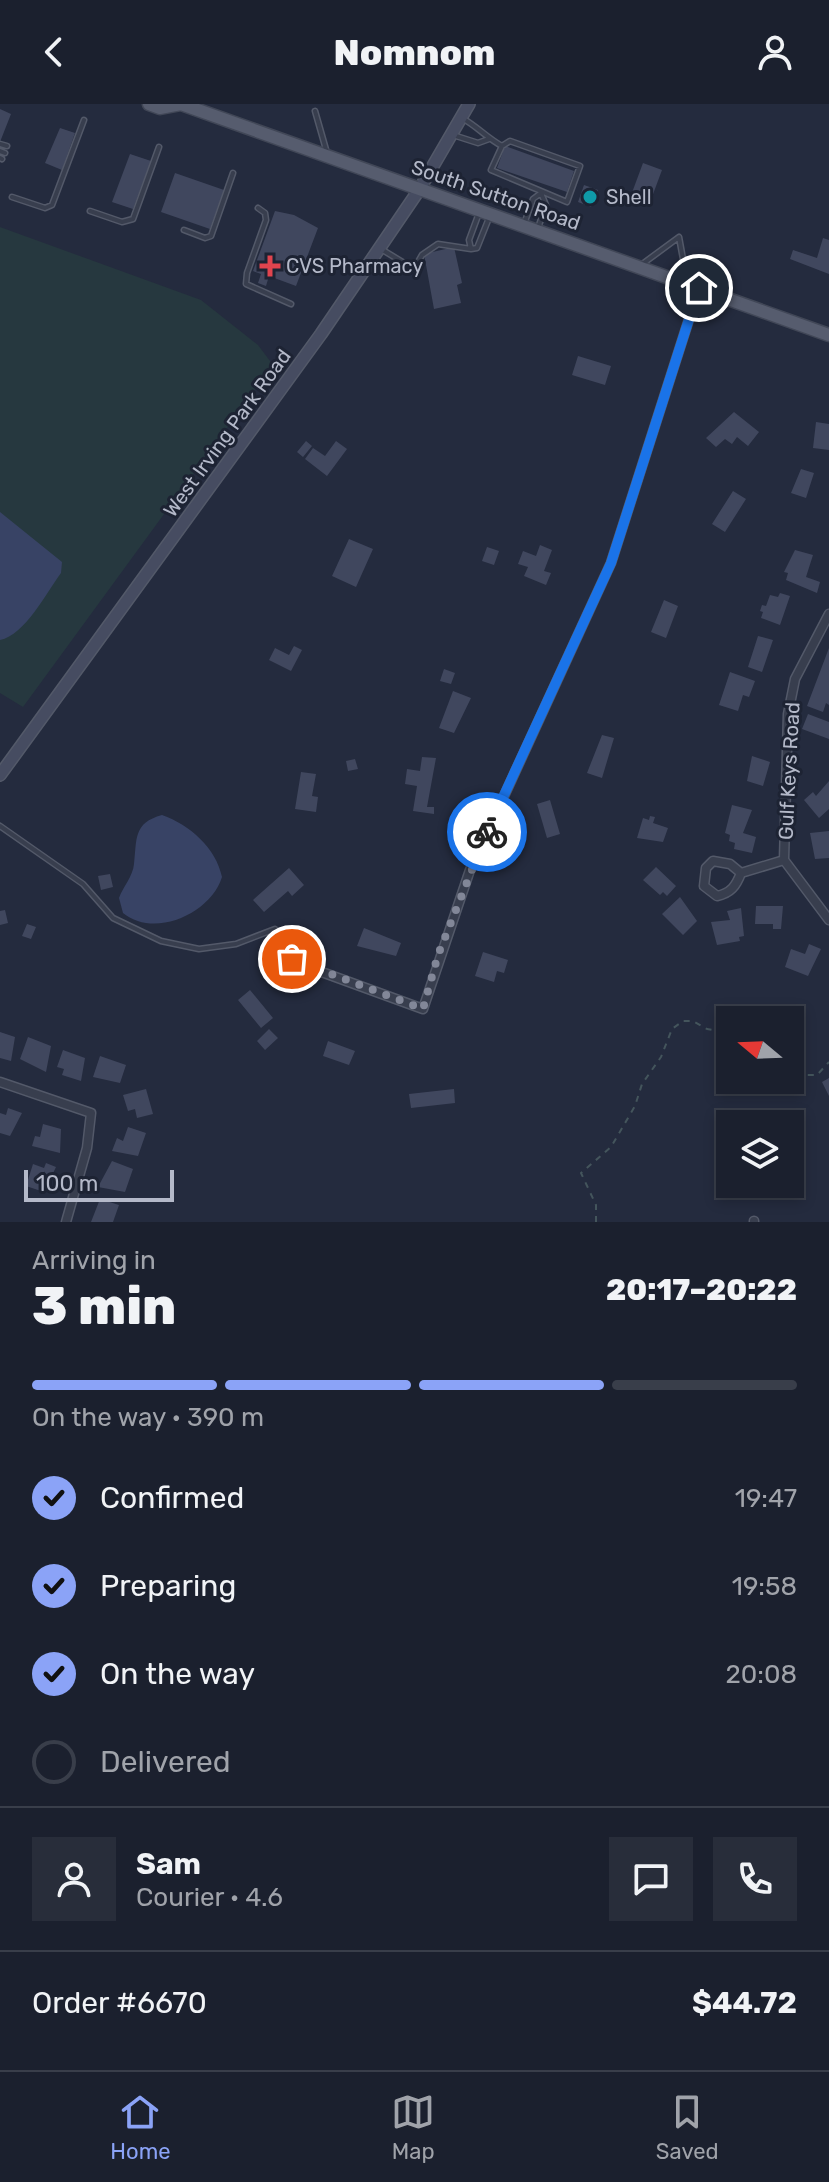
<!DOCTYPE html>
<html lang="en">
<head>
<meta charset="utf-8">
<style>
  :root { --surface:#1b202e; --page:#282d3a; --text:#f1f3f6; --muted:#a0a3aa; --line:#393e4a; --accent:#8ba3f7 }
  body { margin:0; font-family:Rubik,sans-serif; background:var(--page); color:var(--text); height:100vh; display:flex; flex-direction:column; font-size:30px; white-space:nowrap }
  * { box-sizing:border-box; margin:0 }
  p { font-size:26px; color:var(--muted) }
  .icon { flex:none; width:44px; height:44px; fill:none; stroke:currentColor; stroke-width:2; stroke-linecap:round; stroke-linejoin:round }
  .map { position:relative; height:1118px; overflow:hidden }
  .details { display:flex; flex-direction:column; background:var(--surface); flex:1 }
  .details>* { flex:none }
  .needle { width:52px; rotate:289deg }
  .tools { position:absolute; left:716px; top:902px; display:grid; gap:16px }
  .tools a { display:grid; place-items:center; width:88px; height:88px; border-radius:0px; background:var(--surface); box-shadow:0 4px 12px #0003,0 0 0 2px var(--line); font-size:40px }
  .scale { position:absolute; left:24px; bottom:20px; width:150px; box-sizing:border-box; padding-left:8px; border:4px solid #b4b9c9; border-top:0; font-size:22px; line-height:28px; white-space:nowrap; color:#b4b9c9; -webkit-text-stroke:6px #1d2333; paint-order:stroke }
  .pin { position:absolute; display:grid; place-items:center; width:68px; height:68px; color:#fff; margin:-34px; border:4px solid #fff; border-radius:50%; box-shadow:0 2px 8px #0007 }
  .courier { position:absolute; display:grid; place-items:center; width:80px; height:80px; margin:-40px; border:6px solid #1a73e8; border-radius:50%; background:#fff; color:#222; box-shadow:0 2px 10px #0007 }
  .head em { font-style:normal; font-weight:800 }
  .head div { display:flex; flex-direction:column-reverse }
  .head { display:flex; align-items:center; justify-content:space-between; height:136px; padding:0 32px }
  h1 { font-size:52px; font-weight:800; line-height:60px }
  .bar { display:grid; grid-template-columns:repeat(4,1fr); gap:12px 8px; align-content:center; height:96px; padding:0 32px }
  .bar i { height:10px; border-radius:6px; background:var(--line) }
  .bar .selected { background:var(--accent) }
  .bar p { grid-column:span 4 }
  .line { display:flex; align-items:center; gap:20px; padding:0 32px; border-top:2px solid var(--line) }
  .line div { flex:1 }
  .round { display:grid; place-items:center; flex:none; width:84px; height:84px; border-radius:0px; background:var(--page) }
  ol { padding:0 32px; list-style:none }
  li { display:flex; align-items:center; gap:24px; height:88px }
  li p { margin-inline-start:auto }
  li .icon { padding:8px; border-radius:50%; background:var(--accent); color:#111; stroke-width:4 }
  li:last-child { color:var(--muted) }
  li i { width:44px; height:44px; border:4px solid var(--line); border-radius:50% }
  header { display:flex; justify-content:space-between; align-items:center; height:104px; padding:0 32px; background:var(--surface); font-size:36px; font-weight:800 }
  .menu { display:flex; justify-content:space-around; align-items:center; height:112px; border-top:2px solid var(--line); background:var(--surface); font-size:22px; color:var(--muted) }
  .menu a { display:grid; justify-items:center; gap:4px }
  .menu .selected { color:var(--accent) }
  .map>svg:first-child { display:block }
  .green { fill:#26383f }
  .water { fill:#384365 }
  .building { fill:#40475e }
  .lines { fill:none; stroke-linecap:round; stroke-linejoin:round }
  .lane-casing { stroke:#535969; stroke-width:7 }
  .street-casing { stroke:#535969; stroke-width:11 }
  .secondary-casing { stroke:#535969; stroke-width:14 }
  .primary-casing { stroke:#414757; stroke-width:15 }
  .path { stroke:#44555c; stroke-width:2; stroke-dasharray:6 6; stroke-linecap:butt }
  .lane { stroke:#383e4e; stroke-width:4 }
  .street { stroke:#383e4e; stroke-width:8 }
  .secondary { stroke:#464c61; stroke-width:11 }
  .primary { stroke:#565c6e; stroke-width:12 }
  .done { stroke:#828798; stroke-width:8; stroke-dasharray:0 14.4 }
  .route { stroke:#1a73e8; stroke-width:10 }
  .culture-dot { fill:#0f9aa8; stroke:#1d2333; stroke-width:3 }
  .health-dot { fill:#e0444e; stroke:#1d2333; stroke-width:3 }
  .labels { text-anchor:middle; stroke-width:6; stroke-linejoin:round; paint-order:stroke }
  .street-label { font-size:20px; fill:#b4b9c9; stroke:#1d2333 }
  .poi-label { font-size:20px; fill:#b4b9c9; stroke:#1d2333; text-anchor:start }
</style>
</head>
<body>
<header><svg class="icon" aria-label="back" viewBox="0 0 24 24"><path d="M15 5l-7 7 7 7"/></svg>Nomnom<svg class="icon" aria-label="person" viewBox="0 0 24 24"><circle cx="12" cy="8" r="4"/><path d="M4 21q1-7 8-7t8 7"/></svg></header>
<div class="map">
<svg width="829" height="1118" viewBox="0 0 829 1118">
  <rect width="100%" height="100%" fill="#242b3e"/>
  <path class="green" d="M0 123 201 196 258 241 273 261 23 603 0 589Z"/>
  <path class="water" d="M0 408 62 458 61 469C46 489 25 531 0 536Z
    M162 711C190 721 216 744 222 773 211 809 155 835 123 809L119 794C123 783 133 772 134 760 137 735 133 719 162 711Z"/>
  <path class="building" d="M0 5 11 10 0 38Z
    M60 24 75 29 62 66 45 59Z
    M505 42 574 67 567 88 497 64Z
    M130 50 151 57 133 105 112 98Z
    M643 59 662 66 649 101 630 94Z
    M175 69 224 86 210 125 161 108Z
    M584 81 598 86 591 103 578 98Z
    M275 107 294 111 318 124 296 182 269 172 266 182 258 179 261 170 253 167Z
    M823 134 829 136V170L790 155 793 146 817 154Z
    M454 143 462 179 457 181 461 199 434 205 424 150Z
    M578 252 611 262 605 281 572 271Z
    M734 308 759 328 748 342 737 333 732 340 725 335 716 343 706 334Z
    M816 318 829 320V346L813 344Z
    M306 337 312 342 303 353 297 348Z
    M336 337 347 345 327 372 305 355 313 344 325 352Z
    M801 365 814 369 806 394 791 389Z
    M733 387 746 395 725 428 712 420Z
    M349 435 373 445 356 483 332 472Z
    M540 441 552 446 544 467 551 469 546 481 524 472 528 463 518 460 523 447 536 452Z
    M487 443 499 447 494 461 482 457Z
    M795 446 813 451 806 473 820 478 817 489 786 476 788 469 784 468Z
    M780 489 790 492 780 521 761 514 763 508 760 507 762 501 766 502 770 491 778 493Z
    M664 496 678 502 666 534 651 528Z
    M758 532 773 536 762 568 748 563Z
    M294 542 302 546 291 567 269 556 275 544 289 551Z
    M829 544V601L826 599 823 608 807 602Z
    M444 565 455 569 451 580 440 577Z
    M730 568 755 577 749 593 743 591 738 607 719 601Z
    M453 587 471 594 454 629 439 624Z
    M808 610 829 618V635L802 625Z
    M602 631 614 634 602 674 587 669Z
    M752 652 770 658 763 682 747 677Z
    M422 653 436 654 427 703H434V710L413 707 417 682 405 680 407 665 420 667Z
    M355 655 358 665 348 667 346 657Z
    M301 668 316 670 312 692 318 693 316 708 295 705Z
    M829 677V705L819 714 804 696 813 688 816 692Z
    M550 696 560 730 547 734 537 700Z
    M732 701 752 706 743 729 756 733 752 749 734 745 735 739 729 737 730 731 725 729Z
    M650 712 655 713 653 719 668 724 663 738 637 734 643 714 649 716Z
    M829 727V754L815 755 810 729Z
    M656 763 676 782 667 792 663 788 660 791 643 776Z
    M289 764 304 781 292 792 288 787 264 808 253 796Z
    M110 770 113 783 101 786 98 772Z
    M680 793 697 817 683 831 662 810Z
    M756 802H783L781 825H773V820H755Z
    M741 804 744 832 739 833 740 837 717 841 711 818 730 816 727 807Z
    M5 806 8 819 0 821V807Z
    M27 820 36 823 31 835 22 832Z
    M364 824 401 839 396 852 357 842Z
    M809 840 821 845 808 872 785 863 791 845 805 850Z
    M483 848 508 856 504 869 497 867 494 878 475 872Z
    M250 886 273 914 261 924 238 896Z
    M269 925 278 934 265 946 257 937Z
    M0 928 15 933 11 957 0 954Z
    M28 933 51 942 46 968 20 955Z
    M328 937 355 947 349 961 323 952Z
    M63 946 85 954 81 977 62 971 64 965 57 963Z
    M100 952 126 961 120 979 93 973Z
    M829 974V992L822 978Z
    M146 985 153 1010 137 1014 135 1005 128 1007 123 991Z
    M454 985 455 999 411 1004 409 990Z
    M8 1004 22 1009 10 1032 0 1029V1009L6 1011Z
    M43 1020 61 1025 60 1049 32 1042 35 1032 40 1033Z
    M128 1023 146 1029 138 1052 112 1047 117 1034 123 1037Z
    M112 1057 133 1065 125 1088 98 1083Z
    M46 1059 56 1063 44 1088 26 1082 33 1060 44 1064Z
    M100 1095 119 1101 113 1118H91Z"/>
  <g class="lines">
    <g class="lane-casing">
      <path id="lane" d="M315 7 327 49
        M462 14C478 23 487 34 502 42L491 66 567 98 580 62 510 37 502 42
        M453 31 478 39 489 35
        M0 40 7 42
        M0 47 5 49
        M0 54 2 55
        M12 93 45 104 52 101 84 16
        M258 104 265 109 266 116 247 169 246 180 291 200
        M90 107 122 118 133 115 159 43
        M524 120 533 95 541 89
        M538 124 546 101 541 89
        M184 126 205 134 211 132 233 69
        M381 145 414 165 422 151 438 140 471 145
        M471 145 477 144 489 114
        M471 145 469 136 479 109
        M641 161 679 133 687 177
        M0 722 83 780 113 814 161 837 199 845 236 840 275 825 297 859"/>
    </g>
    <g class="street-casing">
      <path id="street" d="M829 510 795 575 788 610 784 756 829 816
        M741 769 730 760 713 757 706 764 704 782 717 792C731 789 736 782 741 769L784 756
        M297 859 423 905 470 766 611 459 699 184
        M0 978 91 1009 87 1044 66 1118
        M754 1117V1118"/>
    </g>
    <g class="secondary-casing">
      <path id="secondary" d="M0 671 321 230 419 86 469 0"/>
    </g>
    <g class="primary-casing">
      <path id="primary" d="M149 0 160 4 181 0 829 231"/>
    </g>
    <path class="path" d="M790 956 805 971H817L829 958
      M596 1118V1101L581 1069 611 1043 635 1002 642 980 661 953 672 925 683 917H693L707 925 730 929"/>
    <use href="#lane" class="lane"/>
    <use href="#street" class="street"/>
    <use href="#secondary" class="secondary"/>
    <use href="#primary" class="primary"/>
  </g>
  <g class="lines">
    <path class="done" d="M292 855 423 905 438 851 487 728"/>
    <path class="route" d="M487 728 611 459 699 184"/>
  </g>
  <circle class="culture-dot" cx="590" cy="93" r="8"/>
  <path class="health-dot" d="M266 150h8v8h8v8h-8v8h-8v-8h-8v-8h8z"/>
  <g class="labels">
    <g class="street-label">
      <text transform="translate(496 91) rotate(19)" y="7">South Sutton Road</text>
      <text transform="translate(227 329) rotate(-54)" y="7">West Irving Park Road</text>
      <text transform="translate(789 667) rotate(-87)" y="7">Gulf Keys Road</text>
    </g>
    <g class="poi-label">
      <text x="606" y="100">Shell</text>
      <text x="286" y="169">CVS Pharmacy</text>
    </g>
  </g>
</svg>
<div class="tools">
<a><svg class="needle" viewBox="-14 -14 28 28"><path d="M0-13l5 13h-10z" fill="#e53935"/><path d="M0 13l5-13h-10z" fill="#a0a3aa"/></svg></a>
<a><svg class="icon" aria-label="layers" viewBox="0 0 24 24"><path d="M12 4l9 5-9 5-9-5zM3 14l9 5 9-5"/></svg></a>
</div>
<div class="scale">100 m</div>
<div class="pin" style="left:292px;top:855px;background:#ea580c"><svg class="icon" aria-label="bag" viewBox="0 0 24 24"><path d="M5 8h14l-1 12H6zM9 8a3 3 0 0 1 6 0"/></svg></div>
<div class="pin" style="left:699px;top:184px;background:#1f2937"><svg class="icon" aria-label="home" viewBox="0 0 24 24"><path d="M3 11l9-7 9 7M6 9v11h12V9"/></svg></div>
<div class="courier" style="left:487px;top:728px"><svg class="icon" aria-label="bike" viewBox="0 0 24 24"><circle cx="6" cy="16" r="4"/><circle cx="18" cy="16" r="4"/><path d="M6 16l4-8h5l3 8M10 8l3 8H6M13 5h3"/></svg></div>
</div>
<section class="details">
<div class="head"><div><h1>3 min</h1><p>Arriving in</p></div><em>20:17–20:22</em></div>
<div class="bar"><i class="selected"></i><i class="selected"></i><i class="selected"></i><i></i><p>On the way · 390 m</p></div>
<ol>
<li><svg class="icon" aria-label="check" viewBox="0 0 24 24"><path d="M5 12l5 5 9-10"/></svg>Confirmed<p>19:47</p></li>
<li><svg class="icon" aria-label="check" viewBox="0 0 24 24"><path d="M5 12l5 5 9-10"/></svg>Preparing<p>19:58</p></li>
<li><svg class="icon" aria-label="check" viewBox="0 0 24 24"><path d="M5 12l5 5 9-10"/></svg>On the way<p>20:08</p></li>
<li><i></i>Delivered</li>
</ol>
<div class="line" style="height:144px"><a class="round"><svg class="icon" aria-label="person" viewBox="0 0 24 24"><circle cx="12" cy="8" r="4"/><path d="M4 21q1-7 8-7t8 7"/></svg></a><div><b>Sam</b><p>Courier · 4.6</p></div><a class="round"><svg class="icon" aria-label="chat" viewBox="0 0 24 24"><path d="M4 5h16v11H9l-5 4z"/></svg></a><a class="round"><svg class="icon" aria-label="phone" viewBox="0 0 24 24"><path d="M5 4h4l2 5-3 2q2 4 5 5l2-3 5 2v4C11 20 4 13 5 4z"/></svg></a></div>
<div class="line" style="height:104px"><div>Order #6670</div><b>$44.72</b></div>
</section>
<nav class="menu">
<a class="selected"><svg class="icon" aria-label="home" viewBox="0 0 24 24"><path d="M3 11l9-7 9 7M6 9v11h12V9"/></svg>Home</a>
<a><svg class="icon" aria-label="map" viewBox="0 0 24 24"><path d="M3 6l6-2 6 2 6-2v14l-6 2-6-2-6 2zM9 4v14M15 6v14"/></svg>Map</a>
<a><svg class="icon" aria-label="saved" viewBox="0 0 24 24"><path d="M7 4h10v16l-5-4-5 4z"/></svg>Saved</a>
</nav>
</body>
</html>
